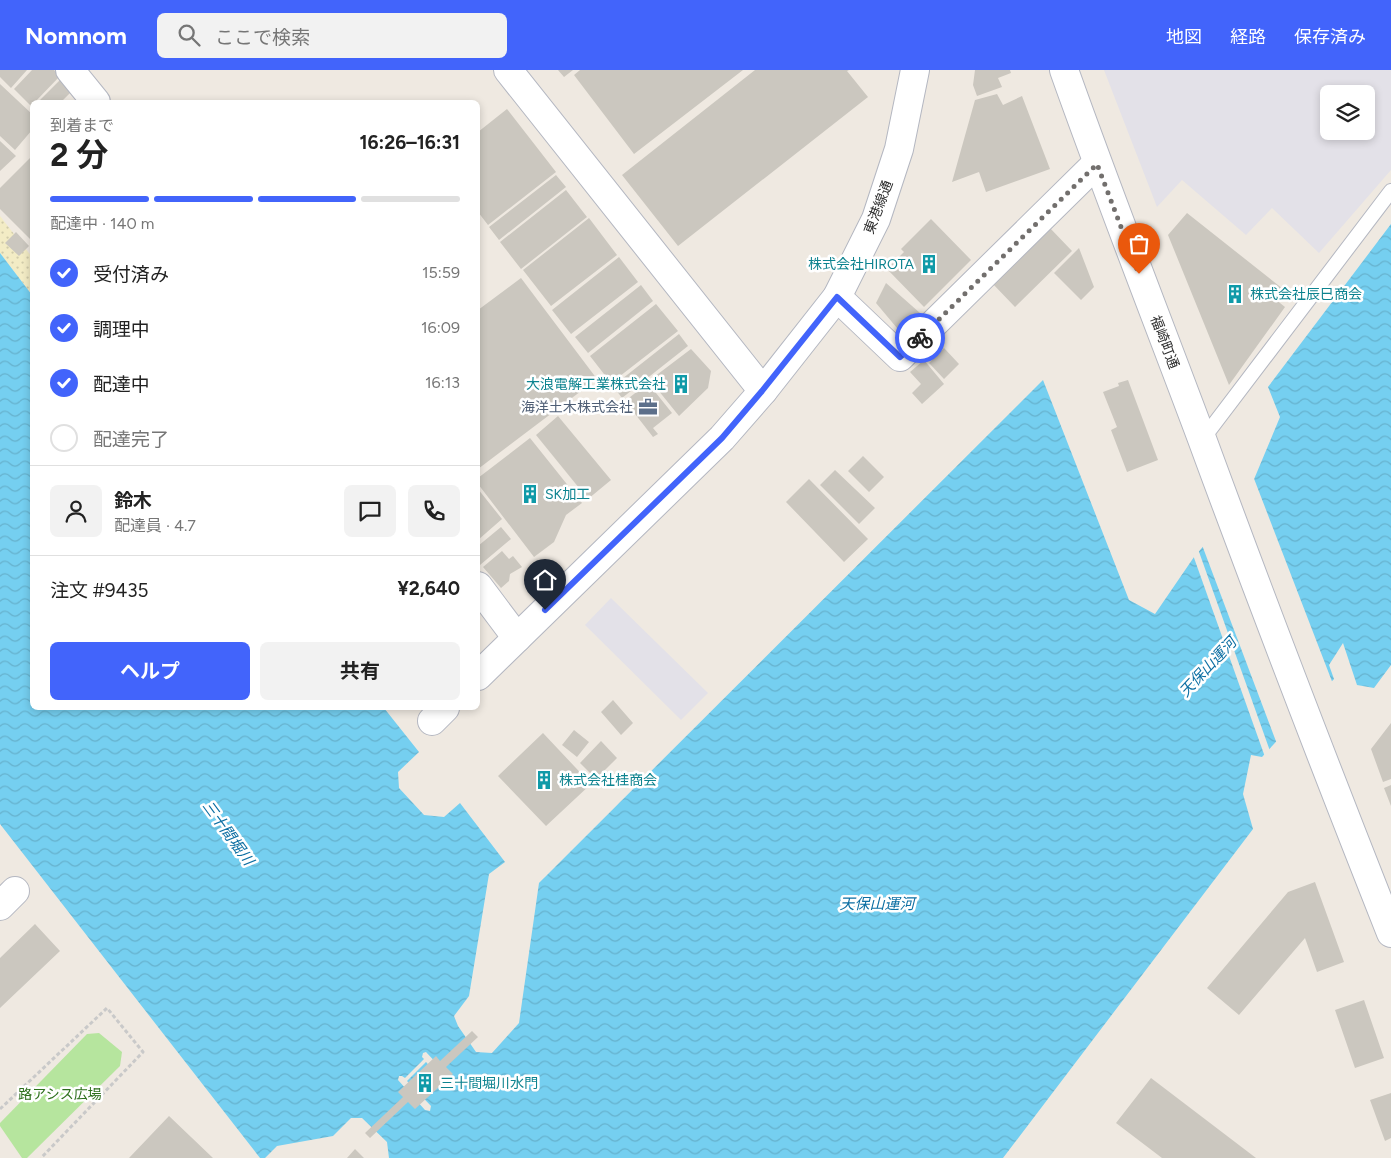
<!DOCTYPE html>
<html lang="ja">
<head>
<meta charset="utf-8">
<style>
  :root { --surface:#fff; --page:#f2f2f2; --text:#222; --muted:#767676; --line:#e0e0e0; --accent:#4264fb }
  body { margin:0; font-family:Figtree,"Noto Sans JP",sans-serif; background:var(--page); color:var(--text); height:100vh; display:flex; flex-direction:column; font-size:19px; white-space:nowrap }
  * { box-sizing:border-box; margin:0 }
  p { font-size:16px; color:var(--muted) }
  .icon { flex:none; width:28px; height:28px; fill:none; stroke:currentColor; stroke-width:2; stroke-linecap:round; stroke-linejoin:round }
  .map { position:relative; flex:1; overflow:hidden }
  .sheet { position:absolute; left:30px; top:30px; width:450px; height:610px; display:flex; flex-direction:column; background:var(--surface); border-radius:8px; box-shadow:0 2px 8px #0003 }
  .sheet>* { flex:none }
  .controls { position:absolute; left:1320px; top:15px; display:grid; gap:10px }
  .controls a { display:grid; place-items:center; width:55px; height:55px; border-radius:8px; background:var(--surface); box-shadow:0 2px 8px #0003; font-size:25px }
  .pin { position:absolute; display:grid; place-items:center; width:42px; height:42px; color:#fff; margin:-51px -21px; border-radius:50% 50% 50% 0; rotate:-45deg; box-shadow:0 0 5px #0007 }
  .pin .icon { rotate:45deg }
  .courier { position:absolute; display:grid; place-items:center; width:50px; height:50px; margin:-25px; border:4px solid #4264fb; border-radius:50%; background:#fff; color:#222; box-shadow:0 1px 6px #0007 }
  .summary em { font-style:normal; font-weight:700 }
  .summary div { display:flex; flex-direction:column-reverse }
  .summary { display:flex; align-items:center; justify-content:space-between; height:85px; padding:0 20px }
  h1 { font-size:32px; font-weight:700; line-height:38px }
  .bar { display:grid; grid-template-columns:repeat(4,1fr); gap:8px 5px; align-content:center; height:60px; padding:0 20px }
  .bar i { height:6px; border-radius:4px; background:var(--line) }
  .bar .current { background:var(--accent) }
  .bar p { grid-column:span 4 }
  .line { display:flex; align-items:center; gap:12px; padding:0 20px; border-top:1px solid var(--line) }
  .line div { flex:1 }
  .round { display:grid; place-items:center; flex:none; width:52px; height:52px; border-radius:8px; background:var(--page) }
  ol { padding:0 20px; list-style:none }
  li { display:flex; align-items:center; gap:15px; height:55px }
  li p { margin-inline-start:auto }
  li .icon { padding:5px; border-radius:50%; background:var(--accent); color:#fff; stroke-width:4 }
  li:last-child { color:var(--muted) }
  li i { width:28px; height:28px; border:2px solid var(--line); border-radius:50% }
  .primary-button { display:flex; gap:10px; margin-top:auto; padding:10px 20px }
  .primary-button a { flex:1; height:58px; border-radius:8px; background:var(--accent); color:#fff; font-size:20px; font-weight:700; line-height:58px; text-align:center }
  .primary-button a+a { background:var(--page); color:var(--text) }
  header { display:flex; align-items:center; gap:30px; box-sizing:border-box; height:70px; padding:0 25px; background:var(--accent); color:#fff }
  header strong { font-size:24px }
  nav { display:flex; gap:28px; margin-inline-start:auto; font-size:18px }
  .search { width:350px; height:45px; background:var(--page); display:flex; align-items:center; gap:12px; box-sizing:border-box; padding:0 18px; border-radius:8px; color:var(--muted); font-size:19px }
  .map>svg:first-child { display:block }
  .industrial { fill:#e3e1e8; fill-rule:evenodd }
  .sand { fill:url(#sand-dots) }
  .park { fill:#b6e59e }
  .water { fill:url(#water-waves); fill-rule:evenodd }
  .pier { fill:#efe9e1 }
  .building { fill:#cbc7bf }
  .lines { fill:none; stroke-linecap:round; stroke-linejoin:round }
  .service-casing { stroke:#b4b7c1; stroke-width:16 }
  .minor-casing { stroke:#b4b7c1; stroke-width:30 }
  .tertiary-casing { stroke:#b4b7c1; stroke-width:30 }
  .path { stroke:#c9c9c9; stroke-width:3; stroke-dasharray:4 2.5; stroke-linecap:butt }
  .service { stroke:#fff; stroke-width:14 }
  .minor { stroke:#fff; stroke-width:28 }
  .tertiary { stroke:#fff; stroke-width:28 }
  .done { stroke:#726f6d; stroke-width:5; stroke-dasharray:0 9 }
  .route { stroke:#4264fb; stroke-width:6 }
  .labels { text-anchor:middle; stroke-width:5; stroke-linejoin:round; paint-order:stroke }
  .street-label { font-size:14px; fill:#2e2e2e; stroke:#fff }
  .culture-label { font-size:14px; fill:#0d838f; stroke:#fff; text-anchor:start }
  .service-label { font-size:14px; fill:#4e5e75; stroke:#fff; text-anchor:end }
  .park-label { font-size:14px; fill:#2c6e1b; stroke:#fff }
  .water-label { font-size:15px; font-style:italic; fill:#0d6fa3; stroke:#fff }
</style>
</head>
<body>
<header>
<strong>Nomnom</strong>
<div class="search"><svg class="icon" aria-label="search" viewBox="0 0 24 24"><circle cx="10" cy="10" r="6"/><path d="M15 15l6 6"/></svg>ここで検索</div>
<nav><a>地図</a><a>経路</a><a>保存済み</a></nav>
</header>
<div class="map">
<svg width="1391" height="1088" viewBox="0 0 1391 1088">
  <defs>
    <pattern id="sand-dots" width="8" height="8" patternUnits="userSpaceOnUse" patternTransform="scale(1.25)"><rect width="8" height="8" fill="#f3ecc5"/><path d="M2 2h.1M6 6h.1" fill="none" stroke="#d1cbaa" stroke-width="1.8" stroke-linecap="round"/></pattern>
    <pattern id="water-waves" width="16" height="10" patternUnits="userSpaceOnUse" patternTransform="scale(1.25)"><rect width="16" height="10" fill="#75cff0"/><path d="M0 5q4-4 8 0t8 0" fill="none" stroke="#66b2ce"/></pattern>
  </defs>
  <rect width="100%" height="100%" fill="#efe9e1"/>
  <path class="industrial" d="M1104 0H1391V100L1319 183 1272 138 1246 165 1182 110 1157 137ZM1329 24H1366V61H1329Z
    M611 528 708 623 681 650 585 555Z"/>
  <path class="sand" d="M0 146 32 187V225L0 183Z"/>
  <path class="park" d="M99 963 122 982 120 996 27 1088H22L0 1056V1053L87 964Z"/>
  <path class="water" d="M1391 154V595L1374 618 1357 615 1343 573 1329 595 1334 609 1262 687 1251 685 1243 724 1253 759 1003 1088H389L387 1072 362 1048H351L333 1066 277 1076 265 1088H260L0 754V183L32 225V638H384L419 682 398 702 399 718 424 745 444 747 460 733 505 792 489 804 469 926 454 946 458 956 476 982 492 983 519 953 539 813 1043 310 1129 530 1155 544 1194 487 1247 426 1280 347 1268 317ZM426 982 454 1012 453 1017H449L426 992 407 1011 431 1036 430 1041 425 1040 398 1010 399 1006H402L405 1008 424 989 422 987 423 983Z"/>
  <path class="pier" d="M1253 406 1333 614 1277 674 1202 475 1245 424Z
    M1198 479 1270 681 1265 687 1193 485Z"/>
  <path class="building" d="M0 0H27L11 18 0 7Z
    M32 0H54L60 6 35 32H32V37L14 19Z
    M558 0H573L564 7Z
    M580 0H743L634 84 574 5Z
    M755 0H849L847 1 868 27 678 176 622 105Z
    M975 0H1010L1011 3 998 8 1002 17 977 26 973 15Z
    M60 10 72 21 61 32H38Z
    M0 14 32 44V60L15 80 0 66Z
    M997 24 1003 35 1022 26 1050 99 986 122 979 102 952 112 975 30Z
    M507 39 556 102 488 155 478 142V62Z
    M0 71 16 86 0 101Z
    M30 88 32 90V171L0 139V118Z
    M556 105 566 117 499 170 489 157Z
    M566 120 587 147 521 199 500 172Z
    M1187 143 1283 219 1275 229 1285 237 1229 315 1168 165Z
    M589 148 617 185 551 236 523 200Z
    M931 149 971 190 924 237 887 199 904 182 901 179Z
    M1049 157 1072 181 1015 237 992 213Z
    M16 162 29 176 19 186 5 173Z
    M1079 178 1094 217 1081 230 1054 203Z
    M619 187 638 212 571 264 552 240Z
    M521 208 597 309 478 399V240Z
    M886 213 920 243 902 264 876 233Z
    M641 215 653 231 588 283 575 267Z
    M656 234 678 261 611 313 590 286Z
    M679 264 688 276 622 328 613 316Z
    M944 278 959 294 944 309 929 293Z
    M691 279 711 301 708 318 679 346 650 310Z
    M924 290 944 314 922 334 912 323 921 314 910 302Z
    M1128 310 1158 390 1127 402 1111 360 1117 357 1103 322 1119 316 1118 313Z
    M648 313 672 343 653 358 658 364 653 367 625 331Z
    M558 346 611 410 588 429 536 365Z
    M530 368 582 433 566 445 554 472 534 487 478 414V408Z
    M863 386 884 407 869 422 848 401Z
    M835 400 875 438 859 454 820 415Z
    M809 409 868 469 844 492 786 432Z
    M478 419 502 449 478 470Z
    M501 457 511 469 480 495 478 492V476Z
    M502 481 509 489 513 486 522 497 510 504 509 511 501 518 483 497Z
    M613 630 633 653 621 665 601 642Z
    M1391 653V709L1383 712 1371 679Z
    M574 660 589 672 577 687 562 675Z
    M543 663 591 714 546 756 498 706Z
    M601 671 617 688 596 709 580 693Z
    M1391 715V736L1384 718Z
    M1315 812 1344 892 1317 902 1305 868 1239 945 1207 918 1288 822Z
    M35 854 60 881 0 938V888Z
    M1364 930 1384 988 1355 998 1335 940Z
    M472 961 478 967 446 997 453 1004 415 1039 408 1032 370 1068 365 1063 403 1027 398 1022 436 986 440 991Z
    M1151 1008 1256 1088H1162L1116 1053Z
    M1391 1023V1068L1385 1071 1370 1030Z
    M169 1046 213 1088H129Z
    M355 1079 364 1088H347Z"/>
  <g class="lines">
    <g class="service-casing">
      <path id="service" d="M1202 370 1391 121"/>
    </g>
    <g class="minor-casing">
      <path id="minor" d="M70 0 96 32
        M508 0 763 321
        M837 227 900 287 1097 93
        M478 516 517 568
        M0 836 15 821"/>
    </g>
    <g class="tertiary-casing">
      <path id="tertiary" d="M1064 0C1108 124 1156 246 1202 369 1263 535 1326 699 1391 863
        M478 606 722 368 763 321 837 227 876 149 899 79 915 0
        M432 651 445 638"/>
    </g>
    <path class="path" d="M0 1039 107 938 143 982 41 1088"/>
    <use href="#service" class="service"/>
    <use href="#minor" class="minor"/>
    <use href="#tertiary" class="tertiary"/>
  </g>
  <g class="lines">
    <path class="done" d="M920 268 1097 94 1139 204"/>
    <path class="route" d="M545 540 722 368 762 321 837 227 900 287 920 268"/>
  </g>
  <defs>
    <g id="building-bare" transform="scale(1.5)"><path d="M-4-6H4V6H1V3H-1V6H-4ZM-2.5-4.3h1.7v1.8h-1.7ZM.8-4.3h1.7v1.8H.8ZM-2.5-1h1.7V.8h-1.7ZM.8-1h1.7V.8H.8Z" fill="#0f9aa8" stroke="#fff" stroke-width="2.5" paint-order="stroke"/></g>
    <g id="office-bare" transform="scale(1.5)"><path d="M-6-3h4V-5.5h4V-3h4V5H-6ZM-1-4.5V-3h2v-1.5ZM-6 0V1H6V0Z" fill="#5c6f8a" stroke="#fff" stroke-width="2.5" paint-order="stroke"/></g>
  </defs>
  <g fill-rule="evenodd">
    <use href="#building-bare" x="929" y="194"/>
    <use href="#building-bare" x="1235" y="224"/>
    <use href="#building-bare" x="681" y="314"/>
    <use href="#office-bare" x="648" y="337"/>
    <use href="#building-bare" x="530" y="424"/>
    <use href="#building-bare" x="544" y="710"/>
    <use href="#building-bare" x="425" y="1013"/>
  </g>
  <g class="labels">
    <g class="street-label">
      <text transform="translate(878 137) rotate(-69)" y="5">東港線通</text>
      <text transform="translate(1165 272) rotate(69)" y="5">福崎町通</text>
    </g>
    <g class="culture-label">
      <text x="914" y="199" text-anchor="end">株式会社HIROTA</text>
      <text x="1250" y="229">株式会社辰巳商会</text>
      <text x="666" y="319" text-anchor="end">大浪電解工業株式会社</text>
      <text x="545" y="429">SK加工</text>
      <text x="559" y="715">株式会社桂商会</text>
      <text x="440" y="1018">三十間堀川水門</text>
    </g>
    <g class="service-label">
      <text x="633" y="342">海洋土木株式会社</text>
    </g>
    <g class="park-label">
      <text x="60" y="1029">路アシス広場</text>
    </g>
    <g class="water-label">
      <text transform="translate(1208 597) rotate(-47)" y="5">天保山運河</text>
      <text transform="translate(228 763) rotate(54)" y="5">三十間堀川</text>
      <text x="877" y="839">天保山運河</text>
    </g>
  </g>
</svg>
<div class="controls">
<a><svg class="icon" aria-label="layers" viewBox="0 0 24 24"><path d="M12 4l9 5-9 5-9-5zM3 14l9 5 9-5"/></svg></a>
</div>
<div class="pin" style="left:1139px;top:204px;background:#ea580c"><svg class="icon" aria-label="bag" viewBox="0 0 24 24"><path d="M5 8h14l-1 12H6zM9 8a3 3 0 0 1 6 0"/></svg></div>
<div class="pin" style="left:545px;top:540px;background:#1f2937"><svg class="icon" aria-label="home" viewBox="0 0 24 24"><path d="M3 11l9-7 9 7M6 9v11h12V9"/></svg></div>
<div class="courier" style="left:920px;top:268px"><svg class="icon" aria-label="bike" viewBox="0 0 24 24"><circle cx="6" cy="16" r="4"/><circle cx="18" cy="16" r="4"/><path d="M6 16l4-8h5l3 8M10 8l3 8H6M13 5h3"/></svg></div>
<section class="sheet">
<div class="summary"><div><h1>2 分</h1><p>到着まで</p></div><em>16:26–16:31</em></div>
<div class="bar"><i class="current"></i><i class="current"></i><i class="current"></i><i></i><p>配達中 · 140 m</p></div>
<ol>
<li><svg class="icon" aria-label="check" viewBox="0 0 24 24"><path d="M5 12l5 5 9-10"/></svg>受付済み<p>15:59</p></li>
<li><svg class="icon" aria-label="check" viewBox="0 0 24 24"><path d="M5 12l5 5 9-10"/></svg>調理中<p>16:09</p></li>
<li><svg class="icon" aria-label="check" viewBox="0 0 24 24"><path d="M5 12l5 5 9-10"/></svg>配達中<p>16:13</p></li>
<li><i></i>配達完了</li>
</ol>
<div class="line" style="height:90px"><a class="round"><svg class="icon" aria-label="person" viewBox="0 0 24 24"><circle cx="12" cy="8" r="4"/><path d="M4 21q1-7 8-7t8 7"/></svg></a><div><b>鈴木</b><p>配達員 · 4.7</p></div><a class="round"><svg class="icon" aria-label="chat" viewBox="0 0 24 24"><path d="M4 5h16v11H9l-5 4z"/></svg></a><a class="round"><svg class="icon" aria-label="phone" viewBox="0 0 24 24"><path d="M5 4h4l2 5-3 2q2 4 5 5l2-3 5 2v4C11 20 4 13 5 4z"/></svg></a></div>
<div class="line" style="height:65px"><div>注文 #9435</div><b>¥2,640</b></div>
<div class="primary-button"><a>ヘルプ</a><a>共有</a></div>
</section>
</div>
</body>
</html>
